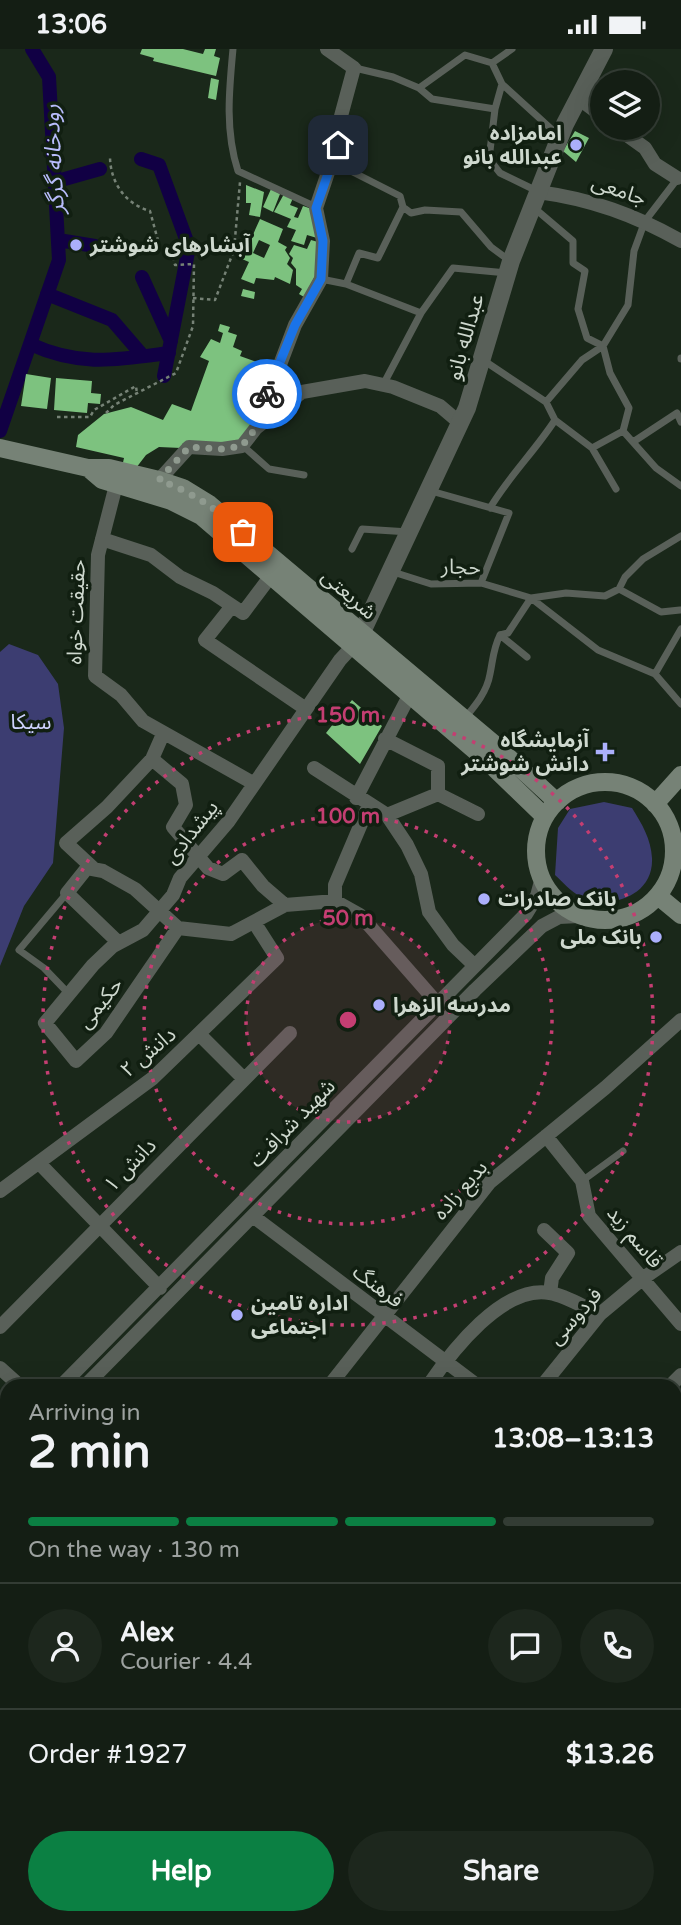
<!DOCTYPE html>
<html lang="en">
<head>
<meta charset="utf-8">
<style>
  :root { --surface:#141e14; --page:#1d271d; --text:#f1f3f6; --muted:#9da2a0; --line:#333c34; --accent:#0b8043 }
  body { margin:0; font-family:"Varela Round","Noto Sans Arabic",sans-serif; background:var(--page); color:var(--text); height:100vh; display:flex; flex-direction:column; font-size:26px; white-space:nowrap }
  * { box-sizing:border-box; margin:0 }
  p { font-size:23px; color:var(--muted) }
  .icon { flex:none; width:38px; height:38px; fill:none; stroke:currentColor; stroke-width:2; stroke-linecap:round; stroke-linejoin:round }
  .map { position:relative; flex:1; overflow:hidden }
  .sheet { position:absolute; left:0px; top:1330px; width:682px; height:546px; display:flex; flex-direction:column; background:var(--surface); border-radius:21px 21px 0 0; box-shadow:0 7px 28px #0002,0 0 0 2px var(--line) }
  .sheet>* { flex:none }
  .fabs { position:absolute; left:590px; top:21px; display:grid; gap:14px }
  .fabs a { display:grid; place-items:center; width:70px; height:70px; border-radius:50%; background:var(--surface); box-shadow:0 7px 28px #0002,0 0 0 2px var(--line); font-size:35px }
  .pin { position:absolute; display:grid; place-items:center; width:60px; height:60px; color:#fff; margin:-30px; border-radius:14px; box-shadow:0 4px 10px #0006 }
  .courier { position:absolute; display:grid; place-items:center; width:70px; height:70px; margin:-35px; border:5px solid #1a73e8; border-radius:50%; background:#fff; color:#222; box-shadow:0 2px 9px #0007 }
  .overview em { font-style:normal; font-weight:700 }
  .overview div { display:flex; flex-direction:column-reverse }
  .overview { display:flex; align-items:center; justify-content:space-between; height:119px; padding:0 28px }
  h1 { font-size:46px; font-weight:700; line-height:52px }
  .bar { display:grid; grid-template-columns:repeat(4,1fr); gap:10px 7px; align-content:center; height:84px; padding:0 28px }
  .bar i { height:9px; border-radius:5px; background:var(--line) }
  .bar .selected { background:var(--accent) }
  .bar p { grid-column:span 4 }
  .line { display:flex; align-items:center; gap:18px; padding:0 28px; border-top:2px solid var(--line) }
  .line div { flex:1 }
  .round { display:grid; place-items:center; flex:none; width:74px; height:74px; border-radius:37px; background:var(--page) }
  .cta { display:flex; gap:14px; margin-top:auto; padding:14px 28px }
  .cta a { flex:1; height:80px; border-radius:42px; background:var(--accent); color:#fff; font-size:28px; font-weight:700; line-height:80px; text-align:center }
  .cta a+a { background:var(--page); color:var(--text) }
  .status { display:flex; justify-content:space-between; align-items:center; height:49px; padding:0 35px; background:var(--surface); direction:ltr }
  .status svg { height:19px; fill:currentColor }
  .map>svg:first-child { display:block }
  .green { fill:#3c3d71 }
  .water { fill:#104 }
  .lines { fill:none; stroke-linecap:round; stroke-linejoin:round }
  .canal { stroke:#104; stroke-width:14 }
  .building { fill:#7dc27f; fill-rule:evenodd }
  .path { stroke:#768276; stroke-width:2.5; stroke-dasharray:3.5 3.5; stroke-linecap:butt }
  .service { stroke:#596059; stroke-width:7 }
  .minor { stroke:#596059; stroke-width:14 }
  .tertiary { stroke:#596059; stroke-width:18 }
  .secondary { stroke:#768276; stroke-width:18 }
  .done { stroke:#8f9a8f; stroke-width:7; stroke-dasharray:0 12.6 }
  .route { stroke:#1a73e8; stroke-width:9 }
  .ring { fill:none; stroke:#c43e72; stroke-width:3.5; stroke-dasharray:3.5 7 }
  .poi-dot { fill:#abaffb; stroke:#111f11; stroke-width:2.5 }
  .labels { text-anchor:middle; stroke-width:7; stroke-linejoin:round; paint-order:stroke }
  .poi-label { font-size:21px; font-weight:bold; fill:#ced8ce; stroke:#111f11; text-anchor:start }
  .street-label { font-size:21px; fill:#ced8ce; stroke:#111f11 }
  .park-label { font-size:21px; fill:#cfd3fe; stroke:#111f11 }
  .water-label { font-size:23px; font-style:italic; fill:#b8bcfb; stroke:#111f11 }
  .centre { fill:#c43e72; stroke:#111f11; stroke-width:3.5 }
  .ring-label { font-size:21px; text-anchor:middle; font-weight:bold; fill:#c43e72; stroke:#111f11; stroke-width:7; stroke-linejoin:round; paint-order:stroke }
</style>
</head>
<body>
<div class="status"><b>13:06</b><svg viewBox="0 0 49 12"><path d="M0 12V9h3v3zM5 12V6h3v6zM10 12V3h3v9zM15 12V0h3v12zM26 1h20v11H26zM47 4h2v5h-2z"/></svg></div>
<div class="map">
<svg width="681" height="1876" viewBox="0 0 681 1876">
  <rect width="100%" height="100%" fill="#1a281a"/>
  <path class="green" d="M9 595 38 606 58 635 64 679 53 814 24 857 0 917V603Z
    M604 753 632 759C642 775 651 790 652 809 654 847 609 862 580 847 571 843 563 833 555 826L558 779 570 760Z
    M7 1604V1673L0 1674V1609Z"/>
  <path class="water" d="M7 1712V1869H676V1823L681 1825V1876H0V1713Z"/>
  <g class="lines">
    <path class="canal" d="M141 110 159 116 189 198 164 327
      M54 133 100 120
      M58 191 95 197
      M142 228 171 292
      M47 245 112 271 143 307
      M30 295C80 318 116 311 169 304
      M0 382 59 211 49 28 32 0"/>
  </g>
  <path class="building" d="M142 0H183L203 5 205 0H216L214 7 220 9 216 27 153 12 154 9 140 5Z
    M211 29 219 31 216 51 208 49Z
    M575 82 589 89 576 113 563 102Z
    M246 136 264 143 260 168 249 166 251 154H246Z
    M271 140 280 145 273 163 263 158Z
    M284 145 293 149 290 156 298 159 294 168 298 169 303 157 315 161 317 189 307 186 304 196 291 192 296 181 287 178 291 170 274 163Z
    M260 170 283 180 278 193 287 198 285 201 290 209 287 215 293 221 290 235 275 228 274 231 256 229 254 235 241 230 249 213 242 210ZM259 191 270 196 264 209 253 204Z
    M311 191 318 193 315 227 304 248 299 245 302 240 296 236V220L291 214 293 209 289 205 294 196 307 200Z
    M243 240 255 243 254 250 241 247Z
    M220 275 230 278 228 283 237 286 233 298 242 302 240 307 270 318 249 381 241 392 219 395 183 394 181 399 159 398 146 406 136 419 122 418 124 409 76 398 78 386 104 365 131 358 163 371 172 355 191 362 209 312 200 308 211 290 220 294 223 284 218 282Z
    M26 325 51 329 47 360 21 357Z
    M56 329 92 332 91 344 101 345 100 355 88 354 87 364 54 361Z
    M352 651 382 677 360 715 326 684Z"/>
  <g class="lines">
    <path class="path" d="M193 249 215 251 234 201 240 133
      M106 364 114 356 176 324 193 277 194 215 175 216 172 204 160 199 150 162C125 155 110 133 110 107
      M57 368H90L94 361 136 337 137 345
      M0 1621 7 1620
      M0 1645H7"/>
    <path class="service" d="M233 0C229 42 225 82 238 122L316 158
      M492 14 512 0
      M355 19 393 28 419 39 432 50 495 60 489 110 500 124 537 142
      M419 39 465 6 492 14 502 35 559 87
      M495 60 502 35
      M333 113 400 147 403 158 411 164 425 161 461 163 491 198 510 212
      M533 158 573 192V214L585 222 578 260 587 289 603 297 628 256 634 202 645 172 678 129
      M321 230 346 235 421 264
      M346 235 359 204 378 209 403 158
      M681 310V309
      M483 311 546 353 555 371C535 402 509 427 490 459
      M383 336 421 264 453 219 507 224
      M546 353 582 311 603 297 610 324 629 359 623 382
      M555 371 592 399 623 382 656 419 681 437
      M633 393 677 364 681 373
      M243 397 269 420 304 426
      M592 399 616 440
      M431 442 509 464 481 534
      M352 500 362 480 409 483
      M390 522 431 535 481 534 531 549 598 601 655 625 681 655
      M619 540 661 563 680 561
      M500 586 527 608
      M655 625 681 580
      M464 670C475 657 487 643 490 625 493 611 493 600 500 586L508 584 531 549 566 544 605 547 619 540 625 528 643 510 681 487
      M67 844 19 901 44 919 69 945
      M582 1132 623 1102
      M0 1591 7 1585"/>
    <path class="minor" d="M578 49 602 67
      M617 79 645 99 655 115 677 129
      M538 143C591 150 635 166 681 192
      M256 379 295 276 321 230 323 192 316 159 343 79 341 67 354 19 327 0
      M159 431 189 398 222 400 242 397 256 379 302 343 365 332 393 338 440 357 460 374
      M116 436 98 506 95 627 121 646 143 672 253 734
      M102 490 151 506 180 528 213 544 243 564 270 528
      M232 557 205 591 306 660
      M163 685 152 710 182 735 186 756 173 778 208 819 223 825 242 811 263 837 285 856
      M385 690 438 717V745
      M314 719 387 766 407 796 421 825 429 863 453 896 474 916
      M356 749 409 647
      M387 766 438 745 478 765
      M94 820 66 794 107 758 152 710
      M335 852V836L369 756
      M178 879 106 984 76 1012 45 974 93 916 113 897 143 881 173 846 180 829 228 773 340 611 352 598
      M119 894 67 844 87 819 103 822 135 840 178 879 231 885 285 856 335 852 360 866 438 955
      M200 986 244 1030
      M546 1087 582 1132 589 1167 681 1275
      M39 1114 160 1239
      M0 1142 153 1029 277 909 254 873
      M254 1168 478 1337
      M544 1181 568 1204 552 1229 550 1244
      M0 1278 290 984
      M0 1319 20 1337
      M61 1337 526 865 537 847 541 832
      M85 1337 475 941 542 877 559 868 579 867
      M329 1337 490 1133 605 1039 681 971
      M428 1337C451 1303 503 1235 550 1244 567 1247 585 1259 600 1265
      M542 1337 600 1265 642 1230 681 1203
      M670 1337 681 1326
      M0 1398 7 1391
      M676 1406 681 1408
      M0 1422 7 1415"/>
    <path class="tertiary" d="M361 585 467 359 511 212 565 75 604 0"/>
    <path class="secondary" d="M0 399 88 419H109L159 431 183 439 209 455 494 695 557 753
      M88 419 102 431 171 452 201 467 486 711 544 767
      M536 802a69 69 0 1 1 138 0a69 69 0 1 1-138 0Z
      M655 755 681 726
      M658 847 681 866"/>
  </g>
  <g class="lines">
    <path class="done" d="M243 483C216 460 192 443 159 431L189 398 222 400 242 397 256 379 267 345"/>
    <path class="route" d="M267 345 295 276 321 230 323 192 316 159 338 96"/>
  </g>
  <circle cx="348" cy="971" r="102" fill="#c43e72" fill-opacity=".12"/>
  <g class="ring">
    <circle cx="348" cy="971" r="102"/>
    <circle cx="348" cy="971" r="204"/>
    <circle cx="348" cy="971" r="305"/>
  </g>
  <g class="poi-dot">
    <circle cx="576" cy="96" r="7"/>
    <circle cx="76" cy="196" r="7"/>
    <path d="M601.5 692.5h7v7h7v7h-7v7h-7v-7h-7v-7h7z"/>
    <circle cx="484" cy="850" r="7"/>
    <circle cx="656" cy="888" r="7"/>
    <circle cx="379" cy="956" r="7"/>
    <circle cx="237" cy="1266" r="7"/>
  </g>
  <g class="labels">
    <g class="poi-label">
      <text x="562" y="91" text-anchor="end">امامزاده<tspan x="562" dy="24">عبدالله بانو</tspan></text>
      <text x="90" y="203">آبشارهای شوشتر</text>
      <text x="589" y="698" text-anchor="end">آزمایشگاه<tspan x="589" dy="24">دانش شوشتر</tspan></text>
      <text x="498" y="857">بانک صادرات</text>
      <text x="642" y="895" text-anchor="end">بانک ملی</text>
      <text x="393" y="963">مدرسه الزهرا</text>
      <text x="251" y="1261">اداره تامین<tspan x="251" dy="24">اجتماعی</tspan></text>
    </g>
    <g class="street-label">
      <text transform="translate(619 141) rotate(19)" y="7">جامعی</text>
      <text transform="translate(465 288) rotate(-74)" y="7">عبدالله بانو</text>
      <text transform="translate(461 518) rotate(2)" y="7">حجار</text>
      <text transform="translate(349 545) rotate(41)" y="7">شریعتی</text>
      <text transform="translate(76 563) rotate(-88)" y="7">حقیقت خواه</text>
      <text transform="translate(191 783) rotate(-52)" y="7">پیشدادی</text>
      <text transform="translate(100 954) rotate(-51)" y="7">حکیمی</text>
      <text transform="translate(148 1003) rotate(-40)" y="7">دانش ۲</text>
      <text transform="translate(292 1074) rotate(-46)" y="7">شهید شرافت</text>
      <text transform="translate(130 1116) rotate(-46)" y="7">دانش ۱</text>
      <text transform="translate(460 1141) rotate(-49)" y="7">بدیع زاده</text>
      <text transform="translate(635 1188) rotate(50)" y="7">قاسم زید</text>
      <text transform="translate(378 1237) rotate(37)" y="7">فرهنگ</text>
      <text transform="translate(575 1267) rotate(-48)" y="7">فردوسی</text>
    </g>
    <g class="park-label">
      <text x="31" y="680">سیکا</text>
    </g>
    <g class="water-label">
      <text transform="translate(53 110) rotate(-93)" y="8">رودخانه گرگر</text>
    </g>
  </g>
  <circle cx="348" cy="971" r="10" class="centre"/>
  <g class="ring-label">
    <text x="348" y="673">150 m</text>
    <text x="348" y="774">100 m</text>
    <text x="348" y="876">50 m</text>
  </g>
</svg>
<div class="fabs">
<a><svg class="icon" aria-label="layers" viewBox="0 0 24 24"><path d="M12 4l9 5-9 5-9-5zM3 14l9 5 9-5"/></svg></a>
</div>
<div class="pin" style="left:243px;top:483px;background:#ea580c"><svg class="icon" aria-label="bag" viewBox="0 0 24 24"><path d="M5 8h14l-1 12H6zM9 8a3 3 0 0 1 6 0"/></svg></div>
<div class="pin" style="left:338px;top:96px;background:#1f2937"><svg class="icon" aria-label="home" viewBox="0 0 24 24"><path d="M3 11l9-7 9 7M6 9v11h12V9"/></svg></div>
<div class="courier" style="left:267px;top:345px"><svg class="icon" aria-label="bike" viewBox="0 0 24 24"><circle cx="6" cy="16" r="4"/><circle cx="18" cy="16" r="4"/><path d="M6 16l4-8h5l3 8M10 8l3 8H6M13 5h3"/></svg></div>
<section class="sheet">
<div class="overview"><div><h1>2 min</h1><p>Arriving in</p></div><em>13:08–13:13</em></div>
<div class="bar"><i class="selected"></i><i class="selected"></i><i class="selected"></i><i></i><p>On the way · 130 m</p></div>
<div class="line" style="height:126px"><a class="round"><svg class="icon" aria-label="person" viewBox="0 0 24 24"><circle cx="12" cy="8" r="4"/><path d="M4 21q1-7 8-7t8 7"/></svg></a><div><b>Alex</b><p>Courier · 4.4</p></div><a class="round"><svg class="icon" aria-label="chat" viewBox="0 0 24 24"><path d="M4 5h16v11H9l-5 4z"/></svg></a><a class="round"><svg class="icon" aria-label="phone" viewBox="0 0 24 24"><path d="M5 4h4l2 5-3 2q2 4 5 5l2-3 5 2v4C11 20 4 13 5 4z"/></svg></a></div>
<div class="line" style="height:91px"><div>Order #1927</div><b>$13.26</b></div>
<div class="cta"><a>Help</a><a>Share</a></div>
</section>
</div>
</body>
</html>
